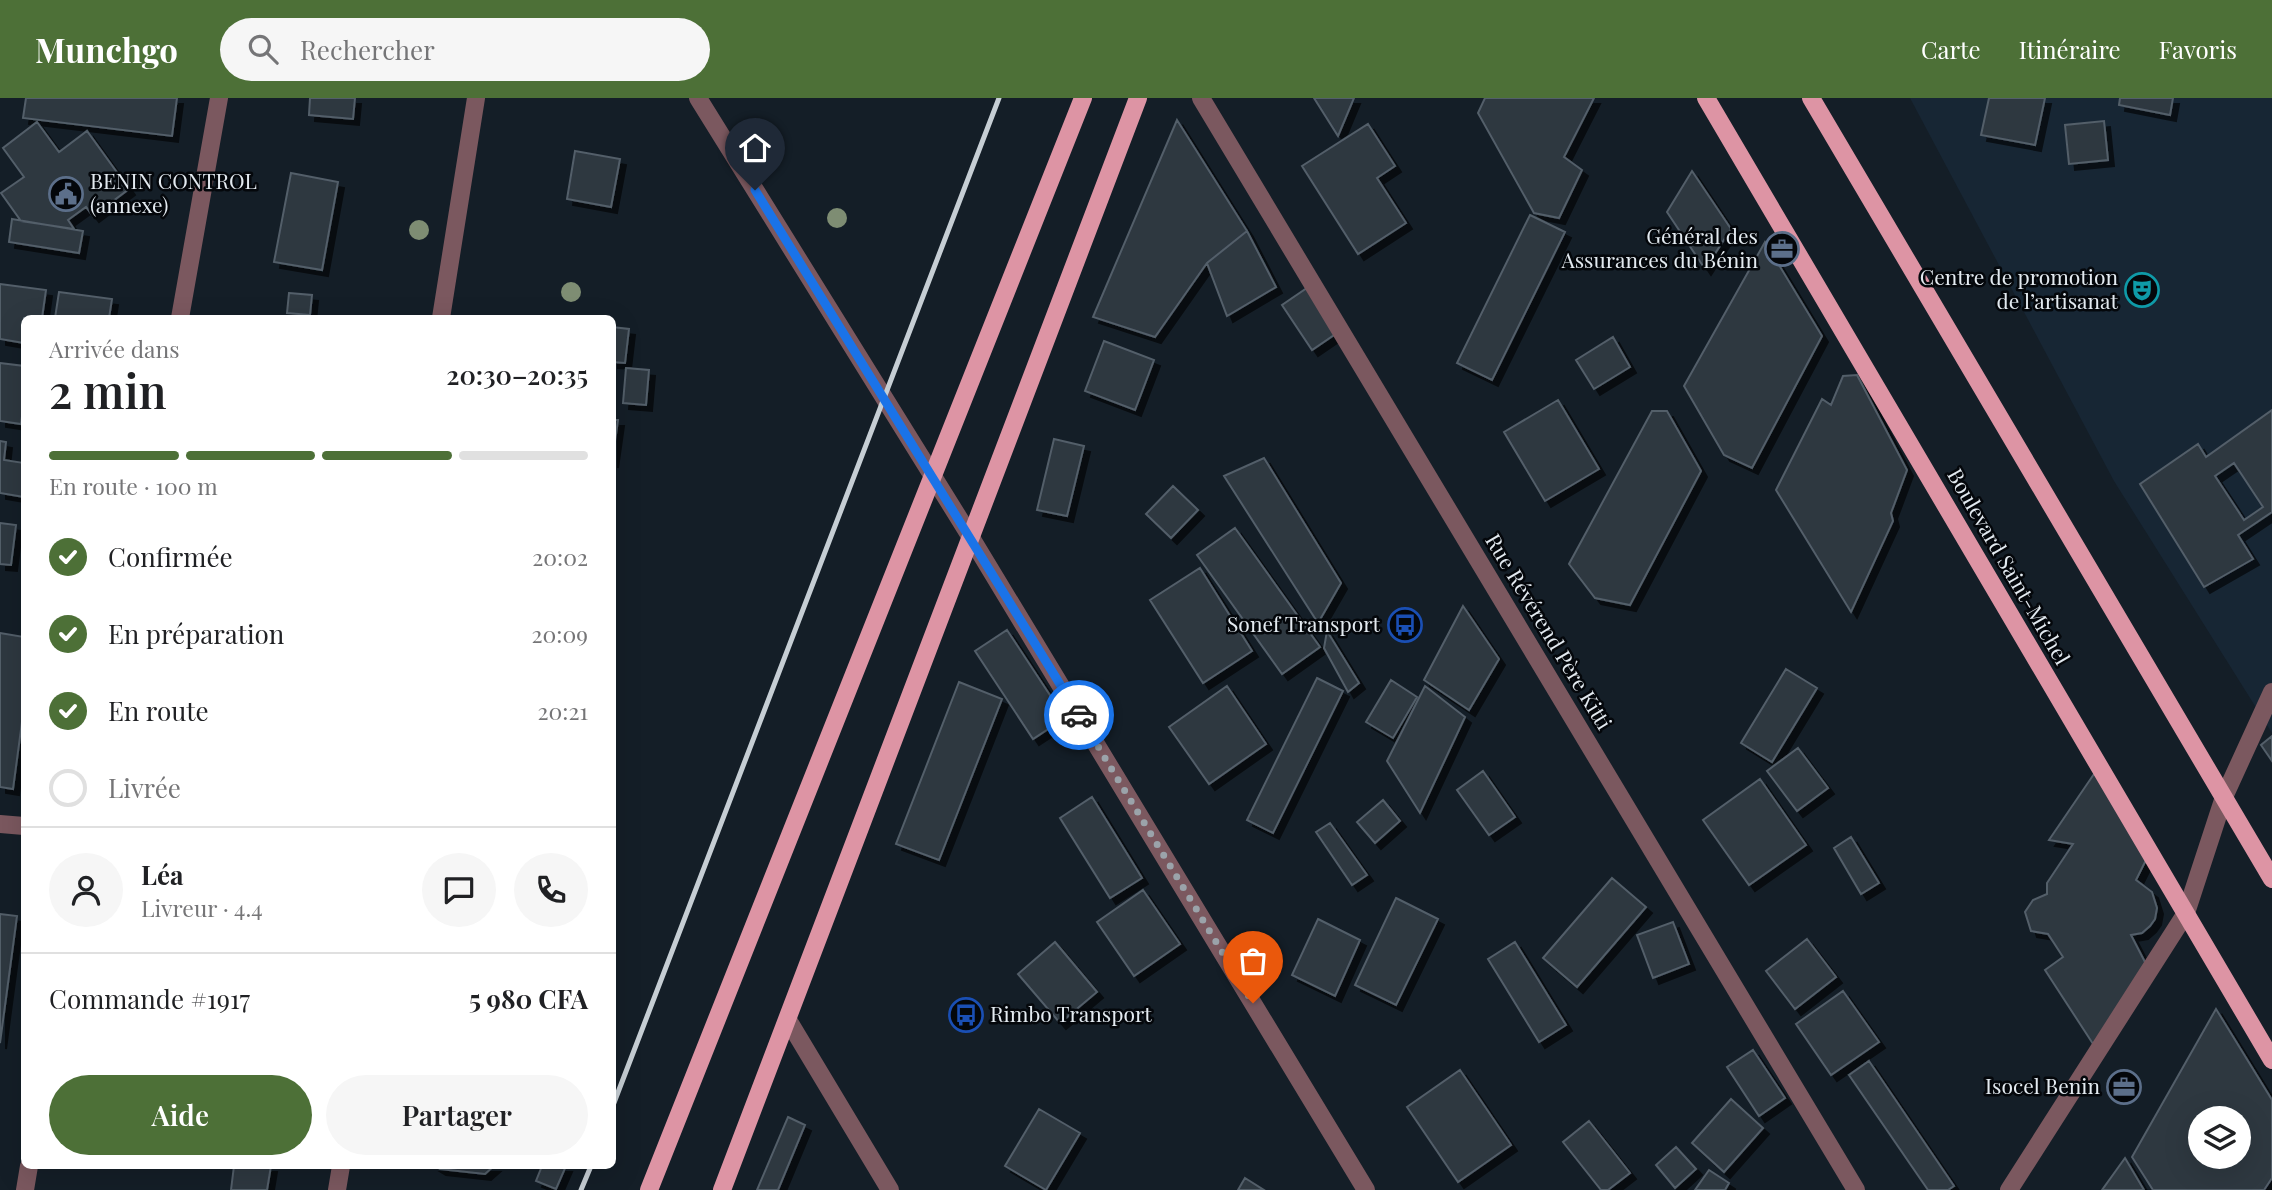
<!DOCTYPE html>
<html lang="fr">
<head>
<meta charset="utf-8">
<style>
  :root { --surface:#fff; --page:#f6f6f6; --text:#202124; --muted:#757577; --line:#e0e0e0; --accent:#4d7037 }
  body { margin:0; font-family:"Playfair Display",serif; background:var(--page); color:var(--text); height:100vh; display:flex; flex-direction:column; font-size:26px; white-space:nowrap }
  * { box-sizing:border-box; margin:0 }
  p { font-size:23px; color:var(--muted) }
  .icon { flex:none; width:38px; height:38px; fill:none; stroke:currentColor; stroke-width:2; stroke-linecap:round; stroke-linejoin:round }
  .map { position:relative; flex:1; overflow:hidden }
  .sheet { position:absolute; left:21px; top:217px; width:595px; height:854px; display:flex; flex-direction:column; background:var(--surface); border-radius:10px; box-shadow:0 7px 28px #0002 }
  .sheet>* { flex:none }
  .controls { position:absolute; left:2188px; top:1008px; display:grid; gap:14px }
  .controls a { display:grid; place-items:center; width:63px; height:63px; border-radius:50%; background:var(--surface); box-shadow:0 7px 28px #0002; font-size:35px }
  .pin { position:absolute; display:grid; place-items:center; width:60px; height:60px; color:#fff; margin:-72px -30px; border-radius:50% 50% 50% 0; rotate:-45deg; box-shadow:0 0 7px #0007 }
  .pin .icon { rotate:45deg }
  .courier { position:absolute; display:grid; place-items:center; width:70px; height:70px; margin:-35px; border:5px solid #1a73e8; border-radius:50%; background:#fff; color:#222; box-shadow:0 2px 9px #0007 }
  .summary em { font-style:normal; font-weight:600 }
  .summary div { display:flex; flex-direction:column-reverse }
  .summary { display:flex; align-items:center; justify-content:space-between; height:119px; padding:0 28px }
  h1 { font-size:46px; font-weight:600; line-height:52px }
  .bar { display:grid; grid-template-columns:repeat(4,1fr); gap:10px 7px; align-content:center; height:84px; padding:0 28px }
  .bar i { height:9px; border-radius:5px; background:var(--line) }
  .bar .selected { background:var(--accent) }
  .bar p { grid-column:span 4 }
  .line { display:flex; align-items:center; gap:18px; padding:0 28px; border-top:2px solid var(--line) }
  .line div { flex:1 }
  .round { display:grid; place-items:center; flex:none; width:74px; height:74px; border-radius:37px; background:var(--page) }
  ol { padding:0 28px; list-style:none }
  li { display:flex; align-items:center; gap:21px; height:77px }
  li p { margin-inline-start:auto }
  li .icon { padding:7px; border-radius:50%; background:var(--accent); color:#fff; stroke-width:4 }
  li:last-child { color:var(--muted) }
  li i { width:38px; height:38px; border:4px solid var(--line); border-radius:50% }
  .action { display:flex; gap:14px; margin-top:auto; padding:14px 28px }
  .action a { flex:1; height:80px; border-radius:42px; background:var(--accent); color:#fff; font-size:28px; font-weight:600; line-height:80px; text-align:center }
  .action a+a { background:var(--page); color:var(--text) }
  header { display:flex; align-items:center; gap:42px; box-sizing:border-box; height:98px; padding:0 35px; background:var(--accent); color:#fff }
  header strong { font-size:33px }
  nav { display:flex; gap:38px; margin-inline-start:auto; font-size:24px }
  .search { width:490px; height:63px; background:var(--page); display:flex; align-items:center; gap:18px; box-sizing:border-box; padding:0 24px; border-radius:38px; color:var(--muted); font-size:26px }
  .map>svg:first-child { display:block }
  .built { fill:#172634 }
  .building { fill:#2d3741; stroke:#535e69; stroke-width:2; fill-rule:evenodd; filter:url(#shadow) }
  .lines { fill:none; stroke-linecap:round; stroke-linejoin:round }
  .minor { stroke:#7b585f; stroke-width:18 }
  .major { stroke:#dd94a4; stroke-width:18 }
  .rail { stroke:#c6ced4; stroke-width:5 }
  .tree { fill:#7e8d73 }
  .done { stroke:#9ba3aa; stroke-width:7; stroke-dasharray:0 12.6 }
  .route { stroke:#1a73e8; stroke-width:9 }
  .labels { text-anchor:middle; stroke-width:5; stroke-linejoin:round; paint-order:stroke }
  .poi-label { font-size:21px; fill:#e3eaf0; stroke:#04070b; text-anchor:end }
  .street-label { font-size:21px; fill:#e3eaf0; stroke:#04070b }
</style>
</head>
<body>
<header>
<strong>Munchgo</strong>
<div class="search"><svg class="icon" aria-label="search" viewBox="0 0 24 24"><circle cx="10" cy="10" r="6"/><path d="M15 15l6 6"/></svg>Rechercher</div>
<nav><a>Carte</a><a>Itinéraire</a><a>Favoris</a></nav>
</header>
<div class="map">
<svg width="2272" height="1092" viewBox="0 0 2272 1092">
  <defs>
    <filter id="shadow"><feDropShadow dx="6" dy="6" stdDeviation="0" flood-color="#0009"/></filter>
  </defs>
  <rect width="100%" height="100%" fill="#141e27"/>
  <path class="built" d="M1910 0H2272V635L2114 383Z"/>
  <path class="building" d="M26 0H177L172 38 23 20Z
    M310 0H355L353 21 309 17Z
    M1314 0H1354L1338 38Z
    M1485 0H1594L1564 59 1582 72 1559 120 1534 115 1478 15Z
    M1989 0H2045L2035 47 1981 37Z
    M2120 0H2173L2170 17 2119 7Z
    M1177 22 1247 133 1207 165 1155 239 1093 219Z
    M2104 23 2108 62 2069 66 2065 27Z
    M37 24 59 54 87 33 129 91 93 118 86 109 68 122 74 131 21 123 1 95 24 79 3 50Z
    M1368 26 1395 68 1377 80 1406 125 1358 156 1302 68Z
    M575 53 620 61 611 109 567 101Z
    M1692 73 1731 131 1705 171 1667 114Z
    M291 75 338 84 322 172 274 164Z
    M1530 117 1565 134 1492 282 1457 265Z
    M12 121 83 133 79 155 9 144Z
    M1247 133 1276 189 1227 218 1207 165Z
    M1765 144 1822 238 1752 370 1724 357 1684 288Z
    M0 186 46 192 42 220H24V245L0 241Z
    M1307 190 1337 235 1312 252 1282 207Z
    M59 194 112 201 109 220H55Z
    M289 195 312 197 310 217 287 215Z
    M612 229 629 231 625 265 612 264Z
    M1613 239 1630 269 1594 291 1576 262Z
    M1104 243 1154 262 1135 312 1085 293Z
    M0 265 24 268V302L21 326 0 323Z
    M626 270 649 272 646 307 623 305Z
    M1857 277 1907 372 1891 415 1893 423 1851 514 1776 392 1822 301 1831 307 1843 278Z
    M1558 302 1599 371 1545 403 1504 334Z
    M2272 312V414L2238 437 2253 461 2204 489 2140 386 2198 346 2206 359ZM2234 365 2263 409 2244 422 2215 378Z
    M1652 313H1667L1701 373 1630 507 1595 500 1569 466Z
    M612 322H618L612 364Z
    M1054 341 1084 348 1067 418 1037 412Z
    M0 343 6 344 4 362 24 365V399L0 395Z
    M1264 360 1341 485 1318 525 1224 378Z
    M1173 388 1198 412 1171 440 1146 416Z
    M0 425 16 427 11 467 0 466Z
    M1235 430 1320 549 1282 576 1197 457Z
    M1200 470 1252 553 1203 585 1150 502Z
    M1463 508 1499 561 1469 612 1424 582Z
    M1007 532 1065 620 1033 641 975 553Z
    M1327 533 1359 585 1348 594 1324 550Z
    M0 535 24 539V609L13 691 0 689Z
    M1786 571 1817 590 1772 664 1741 645Z
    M1317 580 1343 593 1273 735 1247 722Z
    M1391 582 1417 599 1393 640 1366 624Z
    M959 584 1002 601 939 762 896 746Z
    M1227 588 1266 646 1209 686 1169 629Z
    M1425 588 1465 619 1420 715 1387 663Z
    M2272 638V663L2261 647Z
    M1798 650 1828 690 1797 713 1767 673Z
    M1483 673 1515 719 1489 737 1457 692Z
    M2096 673 2147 760 2136 782 2152 794 2157 810 2155 821 2150 828 2142 835 2131 837 2147 868 2095 949 2045 872 2063 859 2048 836 2031 833 2025 814 2033 802 2047 796V785L2073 746 2049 742Z
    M1760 681 1806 747 1749 787 1703 722Z
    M1092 699 1142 780 1110 800 1060 720Z
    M1383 702 1400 723 1375 745 1357 724Z
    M1330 725 1367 777 1352 787 1316 734Z
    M1851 739 1879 785 1861 796 1834 750Z
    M1612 780 1646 809 1577 889 1543 860Z
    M1143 792 1180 846 1134 878 1097 824Z
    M1396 800 1438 821 1396 907 1355 887Z
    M0 816 17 818 0 945Z
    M1318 821 1360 842 1335 898 1292 877Z
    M1673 824 1689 866 1653 880 1637 837Z
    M1807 841 1836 879 1795 911 1766 873Z
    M1055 844 1097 894 1060 925 1018 876Z
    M1515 844 1566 927 1539 944 1488 861Z
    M1843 893 1879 944 1831 977 1796 926Z
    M2216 911 2272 1002V1080L2264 1092H2153L2132 1059ZM2200 1020H2238V1059H2200Z
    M1753 952 1785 1000 1759 1018 1727 969Z
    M1869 963 1954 1088 1948 1092H1928L1849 977Z
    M1460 972 1511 1047 1458 1084 1407 1009Z
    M1731 1001 1763 1030 1724 1074 1692 1045Z
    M1039 1011 1080 1035 1046 1092 1005 1068Z
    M788 1019 805 1027 778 1092H757Z
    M1589 1023 1630 1075 1608 1092H1601L1563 1044Z
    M1676 1049 1696 1071 1675 1090 1656 1067Z
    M2125 1060 2144 1092H2102Z
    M234 1068H271L267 1092H231Z
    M435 1068H494L485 1076 440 1071Z
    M542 1068H566L556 1091 536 1083Z
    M1709 1072 1729 1085 1725 1092H1695Z
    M1245 1080 1264 1092H1238Z"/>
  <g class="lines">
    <path class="minor" d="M698 0 970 438 1366 1092
      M1201 0 1856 1092
      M180 220 219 0
      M441 220 476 0
      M0 726 24 728
      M788 922 890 1092
      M25 1092 29 1068
      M337 1092 341 1068
      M2009 1092 2186 815 2224 699 2272 594"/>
    <path class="major" d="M1706 0 2272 962
      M1811 0 2272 781
      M649 1092 1083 0
      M722 1092 1138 0"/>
    <path class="rail" d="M612 1010 999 0
      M581 1092 591 1068"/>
  </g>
  <g class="tree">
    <circle cx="837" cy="120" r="10"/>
    <circle cx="419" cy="132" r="10"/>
    <circle cx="571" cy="194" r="10"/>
  </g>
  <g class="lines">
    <path class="done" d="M1079 617 1253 905"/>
    <path class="route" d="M755 92 1079 617"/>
  </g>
  <defs>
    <g id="civic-ring" transform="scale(1.75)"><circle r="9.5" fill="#04070b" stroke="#5c6f8a" stroke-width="1.5"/><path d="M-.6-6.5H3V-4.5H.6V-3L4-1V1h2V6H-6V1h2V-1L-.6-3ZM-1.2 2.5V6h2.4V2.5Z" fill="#5c6f8a"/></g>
    <g id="office-ring" transform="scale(1.75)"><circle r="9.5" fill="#04070b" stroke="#5c6f8a" stroke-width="1.5"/><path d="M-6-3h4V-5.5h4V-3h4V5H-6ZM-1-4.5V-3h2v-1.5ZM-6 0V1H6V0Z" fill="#5c6f8a"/></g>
    <g id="theatre-ring" transform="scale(1.75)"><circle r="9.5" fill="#04070b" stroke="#0f9aa8" stroke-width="1.5"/><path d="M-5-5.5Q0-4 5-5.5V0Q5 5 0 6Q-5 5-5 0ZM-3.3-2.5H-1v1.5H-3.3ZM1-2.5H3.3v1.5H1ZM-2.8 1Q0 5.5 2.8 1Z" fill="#0f9aa8"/></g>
    <g id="bus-ring" transform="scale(1.75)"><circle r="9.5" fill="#04070b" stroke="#1a4fb4" stroke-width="1.5"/><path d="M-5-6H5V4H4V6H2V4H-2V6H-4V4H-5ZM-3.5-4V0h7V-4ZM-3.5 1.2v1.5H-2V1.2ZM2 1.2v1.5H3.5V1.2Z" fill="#1a4fb4"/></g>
  </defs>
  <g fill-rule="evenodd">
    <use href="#civic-ring" x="66" y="96"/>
    <use href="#office-ring" x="1782" y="151"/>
    <use href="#theatre-ring" x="2142" y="192"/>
    <use href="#bus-ring" x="1405" y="527"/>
    <use href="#bus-ring" x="966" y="917"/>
    <use href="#office-ring" x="2124" y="989"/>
  </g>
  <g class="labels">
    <g class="poi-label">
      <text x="90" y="91" text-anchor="start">BENIN CONTROL<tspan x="90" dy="24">(annexe)</tspan></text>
      <text x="1758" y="146">Général des<tspan x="1758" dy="24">Assurances du Bénin</tspan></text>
      <text x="2118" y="187">Centre de promotion<tspan x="2118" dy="24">de l’artisanat</tspan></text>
      <text x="1380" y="534">Sonef Transport</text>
      <text x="990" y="924" text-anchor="start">Rimbo Transport</text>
      <text x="2100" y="996">Isocel Benin</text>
    </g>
    <g class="street-label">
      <text transform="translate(2008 469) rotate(60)" y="7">Boulevard Saint-Michel</text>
      <text transform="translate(1548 534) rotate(59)" y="7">Rue Révérend Père Kitti</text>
    </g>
  </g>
</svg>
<div class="controls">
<a><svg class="icon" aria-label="layers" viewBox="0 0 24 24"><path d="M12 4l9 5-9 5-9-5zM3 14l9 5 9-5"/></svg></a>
</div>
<div class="pin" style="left:1253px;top:905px;background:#ea580c"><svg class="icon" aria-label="bag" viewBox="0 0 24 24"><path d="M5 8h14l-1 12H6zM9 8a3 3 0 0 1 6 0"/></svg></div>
<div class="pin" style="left:755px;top:92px;background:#1f2937"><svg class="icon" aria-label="home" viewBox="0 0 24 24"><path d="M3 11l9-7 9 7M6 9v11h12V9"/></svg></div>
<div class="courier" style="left:1079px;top:617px"><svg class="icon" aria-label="car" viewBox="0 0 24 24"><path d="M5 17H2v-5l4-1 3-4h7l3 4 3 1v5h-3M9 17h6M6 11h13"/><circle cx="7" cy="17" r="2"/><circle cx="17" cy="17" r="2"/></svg></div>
<section class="sheet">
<div class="summary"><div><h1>2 min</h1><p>Arrivée dans</p></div><em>20:30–20:35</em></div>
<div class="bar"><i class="selected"></i><i class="selected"></i><i class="selected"></i><i></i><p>En route · 100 m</p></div>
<ol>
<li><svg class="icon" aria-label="check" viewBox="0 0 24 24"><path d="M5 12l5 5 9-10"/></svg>Confirmée<p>20:02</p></li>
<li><svg class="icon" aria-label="check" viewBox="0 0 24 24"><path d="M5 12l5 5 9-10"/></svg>En préparation<p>20:09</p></li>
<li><svg class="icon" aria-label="check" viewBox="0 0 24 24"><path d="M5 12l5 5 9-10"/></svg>En route<p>20:21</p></li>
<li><i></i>Livrée</li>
</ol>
<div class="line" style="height:126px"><a class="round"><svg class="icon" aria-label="person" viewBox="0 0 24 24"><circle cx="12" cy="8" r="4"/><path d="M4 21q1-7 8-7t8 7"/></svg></a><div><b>Léa</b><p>Livreur · 4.4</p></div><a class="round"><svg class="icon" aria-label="chat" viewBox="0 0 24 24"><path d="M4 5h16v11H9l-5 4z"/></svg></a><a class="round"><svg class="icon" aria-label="phone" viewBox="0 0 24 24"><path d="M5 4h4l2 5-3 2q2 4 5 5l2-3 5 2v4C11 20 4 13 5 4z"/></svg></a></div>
<div class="line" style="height:91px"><div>Commande #1917</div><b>5 980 CFA</b></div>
<div class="action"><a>Aide</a><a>Partager</a></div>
</section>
</div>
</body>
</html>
